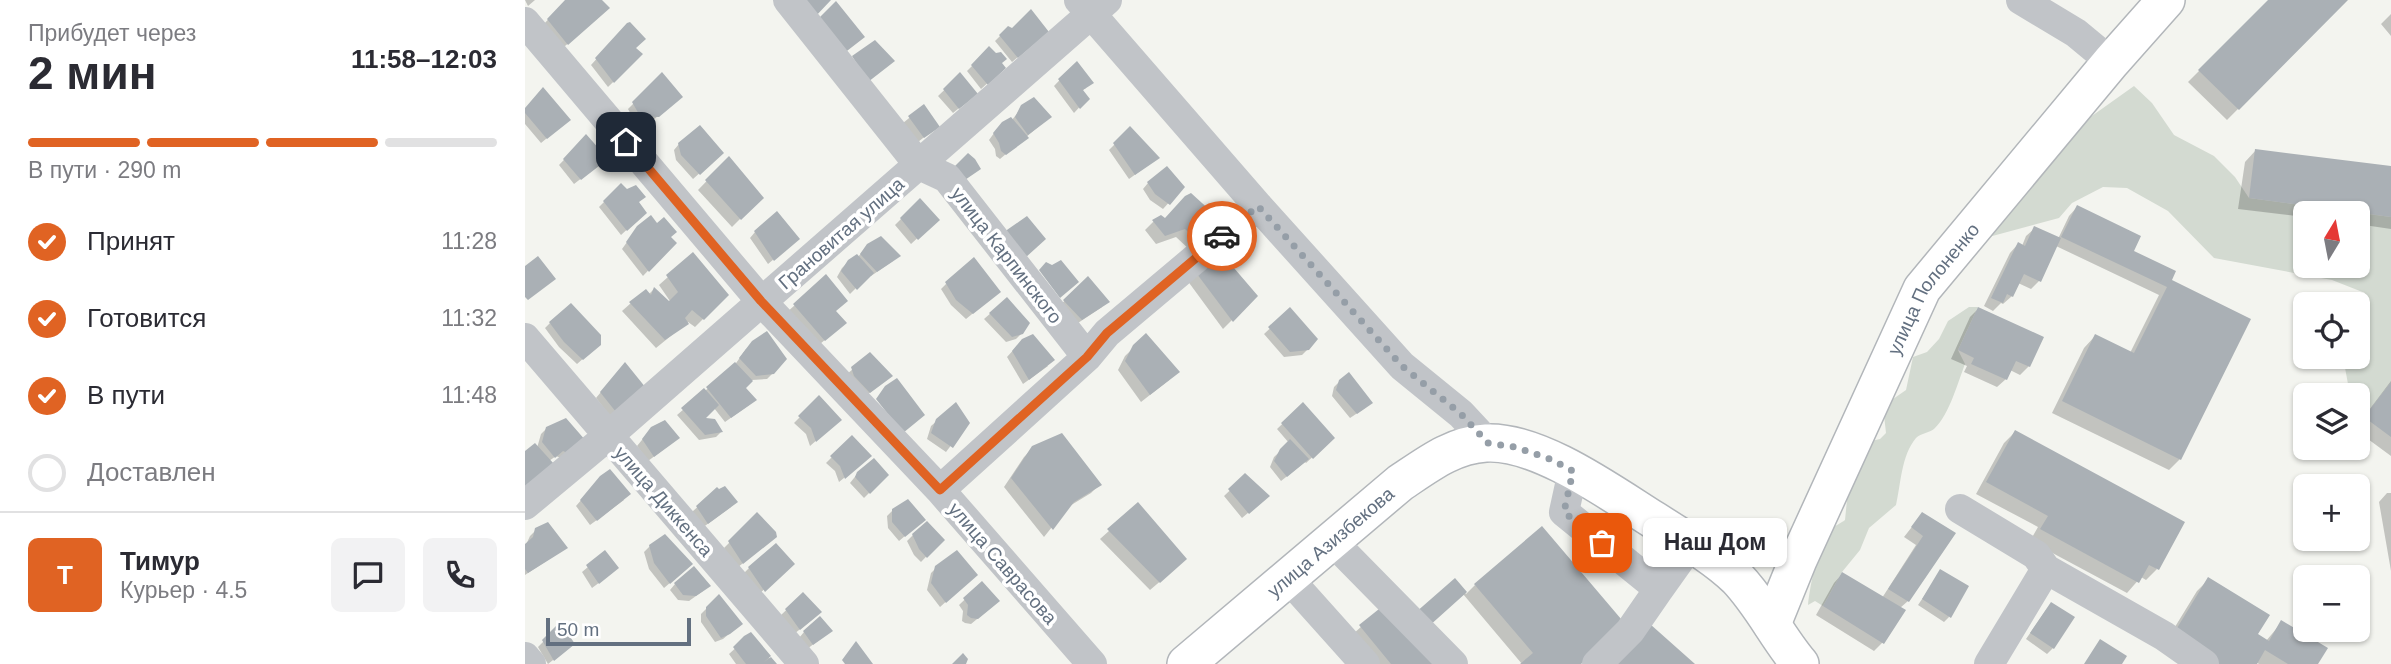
<!DOCTYPE html>
<html lang="ru">
<head>
<meta charset="utf-8">
<style>
  :root { --surface:#fff; --page:#f2f2f3; --text:#2b2b33; --muted:#7c7c81; --line:#e1e1e2; --accent:#e06323 }
  body { margin:0; font-family:Helvetica,sans-serif; background:var(--page); color:var(--text); height:100vh; display:flex; flex-direction:column; font-size:26px; white-space:nowrap }
  * { box-sizing:border-box; margin:0 }
  p { font-size:23px; color:var(--muted) }
  .icon { flex:none; width:38px; height:38px; fill:none; stroke:currentColor; stroke-width:2; stroke-linecap:round; stroke-linejoin:round }
  .map { position:relative; flex:1; overflow:hidden }
  .drawer { display:flex; flex-direction:column; background:var(--surface); width:525px }
  .drawer>* { flex:none }
  .needle { width:46px; rotate:10deg }
  .controls { position:absolute; left:1768px; top:201px; display:grid; gap:14px }
  .controls a { display:grid; place-items:center; width:77px; height:77px; border-radius:10px; background:var(--surface); box-shadow:0 2px 5px #0004; font-size:35px }
  .scale { position:absolute; left:21px; bottom:18px; width:145px; box-sizing:border-box; padding-left:7px; border:4px solid #637080; border-top:0; font-size:19px; line-height:24px; white-space:nowrap; color:#637080; -webkit-text-stroke:5px #fff; paint-order:stroke }
  .pin { position:absolute; display:grid; place-items:center; width:60px; height:60px; color:#fff; margin:-30px; border-radius:14px; box-shadow:0 4px 10px #0006 }
  .courier { position:absolute; display:grid; place-items:center; width:70px; height:70px; margin:-35px; border:5px solid #e06323; border-radius:50%; background:#fff; color:#222; box-shadow:0 2px 9px #0007 }
  .bubble { position:absolute; height:49px; border-radius:10px; background:var(--surface); box-shadow:0 2px 5px #0004; font-size:23px; font-weight:700; line-height:49px; text-align:center }
  .headline em { font-style:normal; font-weight:700 }
  .headline div { display:flex; flex-direction:column-reverse }
  .headline { display:flex; align-items:center; justify-content:space-between; height:119px; padding:0 28px }
  h1 { font-size:46px; font-weight:700; line-height:52px }
  .bar { display:grid; grid-template-columns:repeat(4,1fr); gap:10px 7px; align-content:center; height:84px; padding:0 28px }
  .bar i { height:9px; border-radius:5px; background:var(--line) }
  .bar .current { background:var(--accent) }
  .bar p { grid-column:span 4 }
  .line { display:flex; align-items:center; gap:18px; padding:0 28px; border-top:2px solid var(--line) }
  .line div { flex:1 }
  .round { display:grid; place-items:center; flex:none; width:74px; height:74px; border-radius:10px; background:var(--page) }
  ol { padding:0 28px; list-style:none }
  li { display:flex; align-items:center; gap:21px; height:77px }
  li p { margin-inline-start:auto }
  li .icon { padding:7px; border-radius:50%; background:var(--accent); color:#fff; stroke-width:4 }
  li:last-child { color:var(--muted) }
  li i { width:38px; height:38px; border:4px solid var(--line); border-radius:50% }
  main { display:flex; flex:1; min-height:0 }
  .map>svg:first-child { display:block }
  .green { fill:#d3dad1; fill-rule:evenodd }
  .shadow { fill:#0003 }
  .building { fill:#aab0b5 }
  .lines { fill:none; stroke-linecap:round; stroke-linejoin:round }
  .major-casing { stroke:#b2b6ba; stroke-width:40 }
  .minor { stroke:#c1c4c8; stroke-width:30 }
  .major { stroke:#fff; stroke-width:37 }
  .done { stroke:#959ea7; stroke-width:7; stroke-dasharray:0 12.6 }
  .route { stroke:#e06323; stroke-width:9 }
  .labels { text-anchor:middle; stroke-width:7; stroke-linejoin:round; paint-order:stroke }
  .street-label { font-size:19px; fill:#637080; stroke:#fff }
</style>
</head>
<body>
<main>
<section class="drawer">
<div class="headline"><div><h1>2 мин</h1><p>Прибудет через</p></div><em>11:58–12:03</em></div>
<div class="bar"><i class="current"></i><i class="current"></i><i class="current"></i><i></i><p>В пути · 290 m</p></div>
<ol>
<li><svg class="icon" aria-label="check" viewBox="0 0 24 24"><path d="M5 12l5 5 9-10"/></svg>Принят<p>11:28</p></li>
<li><svg class="icon" aria-label="check" viewBox="0 0 24 24"><path d="M5 12l5 5 9-10"/></svg>Готовится<p>11:32</p></li>
<li><svg class="icon" aria-label="check" viewBox="0 0 24 24"><path d="M5 12l5 5 9-10"/></svg>В пути<p>11:48</p></li>
<li><i></i>Доставлен</li>
</ol>
<div class="line" style="height:126px"><b class="round" style="background:var(--accent);color:#fff">Т</b><div><b>Тимур</b><p>Курьер · 4.5</p></div><a class="round"><svg class="icon" aria-label="chat" viewBox="0 0 24 24"><path d="M4 5h16v11H9l-5 4z"/></svg></a><a class="round"><svg class="icon" aria-label="phone" viewBox="0 0 24 24"><path d="M5 4h4l2 5-3 2q2 4 5 5l2-3 5 2v4C11 20 4 13 5 4z"/></svg></a></div>
</section>
<div class="map">
<svg width="1866" height="664" viewBox="0 0 1866 664">
  <rect width="100%" height="100%" fill="#f3f4ef"/>
  <path class="green" d="M1609 86 1627 103 1649 135 1689 156 1710 177 1724 198 1866 217V382L1839 417 1832 403V396L1829 395 1823 384 1818 357H1832V313L1840 293 1807 280 1689 258 1643 211 1602 188 1578 187 1547 203 1534 218 1460 238 1557 123ZM1780 214H1832V266H1780Z
    M1444 307H1453L1433 350 1440 364C1433 382 1424 415 1410 428 1405 433 1396 433 1391 438 1376 456 1376 484 1371 505L1344 528 1335 550 1317 572 1298 606 1290 601 1283 605C1285 585 1293 545 1306 530 1309 526 1316 523 1320 520L1324 480 1342 442 1355 439 1361 433 1358 406 1381 390 1388 357 1402 352 1414 339 1423 321Z"/>
  <path class="shadow" d="M0 0H10L3 6Z
    M42 0H75L74 17 33 52 15 28Z
    M1745 0H1821L1702 120 1663 82Z
    M1866 14V36L1856 24Z
    M483 28 517 37 487 62 470 41Z
    M97 31 108 49 116 55 83 87 66 65Z
    M464 49 479 68 456 89 442 71Z
    M551 63 561 88 556 91 562 99 549 113 529 86Z
    M137 75 150 102 127 121 109 120 103 109Z
    M435 75 445 99 428 113 413 96Z
    M399 106 412 127 393 142 378 123Z
    M497 107 519 122 475 159 471 156 470 149 464 140 472 129 487 120Z
    M0 110 38 125 16 143 0 124Z
    M605 129 633 158 604 179 584 150Z
    M61 137 75 164 49 184 34 165Z
    M154 144 197 153 168 179 151 160 149 150Z
    M1731 150 1866 168V229L1832 224V214H1780V217L1713 209 1720 162Z
    M204 158 236 198 207 227 173 190Z
    M623 183 658 187 638 209 625 200 618 189Z
    M96 185 120 213 96 235 74 207Z
    M395 200 412 220 386 244 370 225Z
    M1552 207 1644 280 1655 459 1644 470 1527 413 1559 348 1570 336 1605 353 1634 295 1531 246 1514 281 1506 289 1493 283 1487 296 1478 304 1476 303 1468 311 1459 306 1485 253 1493 244 1497 246 1501 236 1510 228 1533 239 1544 216Z
    M639 220 697 223 666 251 651 237 631 244 620 230 629 221Z
    M113 227 149 243 118 276 97 249Z
    M230 232 267 244 243 264 225 238Z
    M343 245 368 261 346 276 345 274 325 294 312 277 317 268 324 261 333 257Z
    M706 268 731 296 698 329 662 280 670 272Z
    M143 277 202 295 170 327 163 322 131 348 97 311 106 303 123 295 129 289 147 304 134 285Z
    M563 279 577 307 550 325 534 306Z
    M421 284 468 297 441 319 426 305 416 289Z
    M482 299 497 333 491 339 481 342 459 319Z
    M270 305 309 312 311 331 290 348 261 313Z
    M1453 309 1504 366 1495 375 1485 370 1481 379 1472 387 1439 372 1442 366 1426 359 1445 317Z
    M765 310 783 349 777 355 759 357 739 334Z
    M25 323 68 350 52 364 34 347 20 328Z
    M621 336 644 380 616 402 593 370 600 356Z
    M491 347 523 366 498 384 482 357Z
    M221 349 248 373 242 379 227 380 219 388 224 405 200 422 189 408 177 419 196 432 191 437 174 440 152 415 209 366Z
    M95 369 118 388 85 416 71 398Z
    M328 369 360 381 339 397 322 374Z
    M815 381 840 408 825 418 807 396 809 387Z
    M1866 381V456L1832 431V426Z
    M294 398 309 425 285 446 281 434 269 423Z
    M778 404 808 438 781 463 780 462 756 481 745 467 749 457 764 443 752 429Z
    M413 420 443 423 421 452 402 439 406 426Z
    M22 428 59 441 38 459 31 456 24 461 0 453 12 448 16 434Z
    M1490 432 1632 569 1621 580 1616 577 1602 593 1505 541 1513 527 1451 494 1479 443Z
    M121 435 147 443 123 461 112 446Z
    M327 437 340 461 314 482 310 471 301 463Z
    M508 448 574 485 566 493 543 507 519 537 479 487 499 457Z
    M333 473 362 475 339 498 325 483Z
    M720 476 737 501 717 518 699 496Z
    M70 484 99 500 65 525 51 506Z
    M192 489 206 507 177 528 167 512Z
    M1862 493H1866V571L1854 502Z
    M613 505 652 567 625 590 575 539Z
    M368 510 393 525 374 541 363 528 362 516Z
    M1397 514 1428 534 1383 601 1375 608 1357 643 1349 651 1291 615 1309 583 1317 574 1357 598 1391 545 1379 537Z
    M232 515 244 542 212 568 199 548Z
    M11 530 41 548 0 575V547L5 536Z
    M388 535 417 540 396 562 389 555 382 541Z
    M125 546 160 570 139 588 124 569 119 552Z
    M267 564 233 595 218 574 224 568Z
    M63 567 87 573 67 588 57 572Z
    M412 567 445 580 415 607 402 590 406 573Z
    M1416 571 1424 617 1419 622 1393 605Z
    M1683 580 1730 635 1741 641 1757 622 1791 664H1734L1731 662 1730 664 1645 635 1672 591Z
    M930 581 941 594 950 585 1056 664H997L938 594Z
    M457 583 468 606 446 624 440 623 437 621 438 611 434 605Z
    M150 584 178 591 164 601 153 600 145 590Z
    M278 594 289 618 269 634 255 616Z
    M194 596 210 629 198 639 190 642 176 622V614Z
    M858 607 905 664H851L827 635Z
    M1521 610 1528 648 1522 654 1501 639Z
    M35 625 42 649 23 664 13 647Z
    M306 631 282 649 274 638 279 632Z
    M226 634 249 664H211L204 654Z"/>
  <path class="building" d="M40 0H77L85 8 43 45 22 19Z
    M276 0H306L289 18Z
    M1743 0H1823L1714 110 1673 70Z
    M311 1 340 37 318 54 291 21Z
    M506 9 524 32 493 58 474 35 483 26 487 28Z
    M105 22 121 39 111 48 118 54 89 83 70 58 102 23Z
    M350 40 370 61 343 82 327 56Z
    M464 46 471 53 476 52 482 59 477 63 481 68 463 85 446 65Z
    M552 61 569 83 558 90 565 99 555 109 533 79Z
    M137 72 158 97 134 117 115 116 107 102Z
    M435 72 453 94 434 109 418 89Z
    M18 87 46 120 22 139 0 113V108Z
    M509 97 527 117 503 135 490 117 496 105Z
    M399 104 415 127 399 138 383 116Z
    M486 117 504 138 481 155 476 151 474 143 468 133 477 122Z
    M175 125 199 153 175 175 156 155 153 143Z
    M605 126 635 158 610 175 588 143Z
    M61 134 83 159 56 180 38 159Z
    M1730 149 1866 166V217L1724 198Z
    M443 153 450 159 456 169 434 184 426 170Z
    M204 156 239 198 216 220 180 180Z
    M642 166 660 187 645 205 630 194 622 182Z
    M96 183 102 189 111 185 121 197 114 202 122 213 102 231 78 201Z
    M666 193 699 223 676 244 660 229 640 236 627 220 636 215 640 218 660 196Z
    M395 198 415 220 393 240 375 218Z
    M1552 205 1616 236 1609 251 1651 271 1647 280 1726 319 1656 460 1537 401 1570 334 1609 353 1642 287 1536 237Z
    M252 211 275 239 249 261 229 231Z
    M126 215 132 223 139 217 152 232 146 237 152 243 124 272 101 242 112 226Z
    M502 216 521 239 500 258 479 232Z
    M1509 226 1536 238 1516 282 1499 274 1488 297 1482 294 1478 303 1466 298 1493 242 1500 246Z
    M356 236 376 256 352 272 335 254 342 244Z
    M709 236 723 254 709 268 733 296 708 322 669 270Z
    M168 252 204 295 179 320 167 310 160 318 164 324 140 340 104 302 121 289 126 295 129 287 144 301 153 292 141 275Z
    M332 254 349 273 332 290 316 271 323 260Z
    M13 256 31 279 3 300 0 297V266Z
    M449 257 476 292 448 314 431 300 420 282Z
    M536 260 554 282 535 298 514 270 521 262 527 265Z
    M301 274 323 301 311 311 322 323 300 341 268 304Z
    M563 276 585 302 557 320 538 300Z
    M482 297 505 323 498 334 487 337 464 313Z
    M46 303 76 335V345L58 360 39 342 24 322Z
    M765 307 793 339 784 350 765 352 743 327Z
    M1453 307 1519 337 1505 367 1491 361 1482 380 1446 364 1449 358 1433 350Z
    M242 331 262 359 249 374 231 376 214 358 227 341Z
    M621 333 655 372 625 395 600 361 608 345Z
    M508 334 530 360 504 380 487 351 497 339Z
    M345 352 368 376 345 393 329 376 326 367Z
    M100 362 121 388 91 412 75 392Z
    M210 362 228 381 221 388 232 400 206 418 181 387Z
    M824 372 848 403 832 414 811 390 814 380Z
    M372 378 400 415 378 433 351 399 360 386Z
    M1866 382V437L1839 417Z
    M179 388 194 405 181 418 190 419 198 432 180 435 156 408Z
    M294 395 317 420 291 442 286 428 273 416Z
    M431 402 445 423 428 448 406 433 411 419Z
    M778 402 810 438 788 459 756 423Z
    M41 418 61 441 45 454 38 451 30 458 17 442 21 427Z
    M140 420 155 438 129 457 117 439 126 427Z
    M1490 430 1660 522 1634 570 1624 565 1614 583 1515 529 1523 516 1461 482Z
    M537 433 577 485 549 502 528 530 486 478 507 446Z
    M327 435 347 456 320 479 315 466 305 456Z
    M765 439 784 459 762 477 749 461 755 449Z
    M10 443 29 464 0 488V451Z
    M349 458 364 475 345 494 330 477 332 472Z
    M85 469 106 494 72 521 55 500 75 476Z
    M720 473 745 496 724 514 703 489Z
    M200 486 213 502 183 524 171 506 192 487 194 489Z
    M383 499 401 520 380 537 367 522V509Z
    M613 502 662 559 635 583 582 529Z
    M232 512 251 532 252 537 218 564 203 541Z
    M1397 512 1431 533 1384 602 1363 589 1398 536 1386 527Z
    M402 521 420 540 402 558 394 549 387 534Z
    M23 522 43 548 3 573 0 569V544L8 537 10 528Z
    M1017 526 1102 626 1056 664H995L1008 653 949 584Z
    M140 534 168 564 145 584 129 563 124 545Z
    M251 543 270 564 240 592 223 567Z
    M80 550 94 568 74 584 61 565Z
    M432 550 453 575 421 603 406 583 410 566Z
    M169 566 186 586 171 596 158 595 149 583Z
    M1415 569 1444 586 1426 618 1397 599Z
    M1317 572 1381 610 1359 644 1298 606Z
    M1683 577 1745 615 1733 634 1744 641 1756 620 1803 648 1793 664H1763L1740 650 1732 664H1689L1646 638Z
    M930 578 942 592 903 627 890 613Z
    M457 581 475 601 453 619 446 618 442 615 443 605 438 598Z
    M278 592 297 612 275 630 260 609Z
    M194 594 218 624 205 634 196 638 181 616V607Z
    M1526 602 1550 617 1529 649 1505 633Z
    M859 605 908 664H866L834 625Z
    M295 616 308 631 288 645 278 631Z
    M35 622 50 644 29 661 17 640Z
    M1125 624 1170 664H1087Z
    M226 632 246 656 239 662 246 657 252 664H221L208 647 219 636Z
    M1575 639 1602 656 1597 664H1559Z
    M331 641 348 664H320L317 660Z
    M438 653 443 659 441 664H427Z"/>
  <g class="lines">
    <g class="major-casing">
      <g id="major">
        <path id="s1" d="M1247 624 1273 560 1397 289 1586 62 1641 0"/>
        <path id="s2" d="M661 664 875 483C902 465 927 445 961 443 1013 440 1086 493 1129 520 1157 538 1188 555 1212 578 1237 604 1252 637 1275 664"/>
      </g>
    </g>
    <path class="minor" d="M263 0 394 165 422 178 562 357
      M554 0 733 206 877 366 936 414 963 443
      M1496 0 1551 33 1586 62
      M0 22 236 301 415 490 567 664
      M0 338 279 664
      M1048 471 1039 512 1134 589 1105 631 1072 664
      M415 490 562 357 582 333 733 206
      M0 505 83 436 582 0
      M1435 509 1511 555 1521 569 1639 636 1679 664
      M807 541 928 664
      M763 578 840 664
      M1134 589 1166 544
      M0 657 6 664
      M1464 664 1521 569"/>
    <use href="#major" class="major"/>
  </g>
  <g class="lines">
    <path class="done" d="M697 236 733 206 877 366 936 414 963 443 990 447 1025 459 1048 471 1039 512 1077 543"/>
    <path class="route" d="M101 142 236 301 415 490 562 357 582 333 697 236"/>
  </g>
  <g class="labels">
    <g class="street-label">
      <text transform="translate(316 233) rotate(-41)" y="7">Грановитая улица</text>
      <text transform="translate(482 255) rotate(52)" y="7">улица Карпинского</text>
      <text dy="7" stroke="none"><textPath href="#s1" startOffset="373">улица Полоненко</textPath></text>
      <text transform="translate(139 501) rotate(49)" y="7">улица Диккенса</text>
      <text dy="7" stroke="none"><textPath href="#s2" startOffset="189">улица Азизбекова</textPath></text>
      <text transform="translate(478 563) rotate(49)" y="7">улица Саврасова</text>
    </g>
  </g>
</svg>
<div class="controls">
<a><svg class="needle" viewBox="-14 -14 28 28"><path d="M0-13l5 13h-10z" fill="#e53935"/><path d="M0 13l5-13h-10z" fill="#7c7c81"/></svg></a>
<a><svg class="icon" aria-label="locate" viewBox="0 0 24 24"><circle cx="12" cy="12" r="6"/><path d="M12 2v4M12 18v4M2 12h4M18 12h4"/></svg></a>
<a><svg class="icon" aria-label="layers" viewBox="0 0 24 24"><path d="M12 4l9 5-9 5-9-5zM3 14l9 5 9-5"/></svg></a>
<a>+</a>
<a>−</a>
</div>
<div class="scale">50 m</div>
<div class="pin" style="left:1077px;top:543px;background:#ea580c"><svg class="icon" aria-label="bag" viewBox="0 0 24 24"><path d="M5 8h14l-1 12H6zM9 8a3 3 0 0 1 6 0"/></svg></div>
<div class="pin" style="left:101px;top:142px;background:#1f2937"><svg class="icon" aria-label="home" viewBox="0 0 24 24"><path d="M3 11l9-7 9 7M6 9v11h12V9"/></svg></div>
<div class="courier" style="left:697px;top:236px"><svg class="icon" aria-label="car" viewBox="0 0 24 24"><path d="M5 17H2v-5l4-1 3-4h7l3 4 3 1v5h-3M9 17h6M6 11h13"/><circle cx="7" cy="17" r="2"/><circle cx="17" cy="17" r="2"/></svg></div>
<div class="bubble" style="left:1118px;top:518px;width:144px">Наш Дом</div>
</div>
</main>
</body>
</html>
